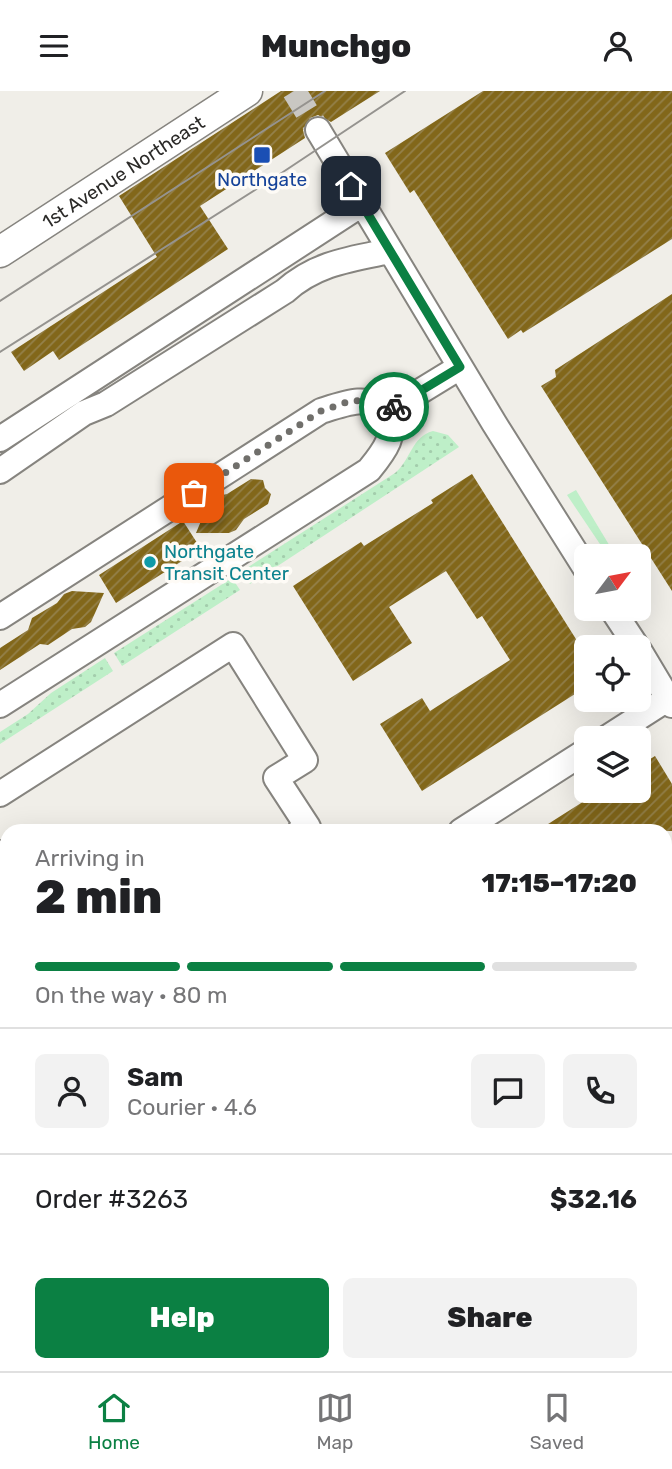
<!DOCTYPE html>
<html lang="en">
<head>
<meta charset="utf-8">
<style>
  :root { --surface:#fff; --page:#f2f2f2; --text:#202124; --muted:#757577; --line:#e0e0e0; --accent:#0b8043 }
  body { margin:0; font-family:Rubik,sans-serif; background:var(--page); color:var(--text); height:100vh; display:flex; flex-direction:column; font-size:26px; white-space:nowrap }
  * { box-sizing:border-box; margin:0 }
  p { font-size:23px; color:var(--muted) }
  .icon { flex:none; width:38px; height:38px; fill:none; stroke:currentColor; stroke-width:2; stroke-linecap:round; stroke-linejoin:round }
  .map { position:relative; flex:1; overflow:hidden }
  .sheet { position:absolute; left:0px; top:733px; width:672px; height:548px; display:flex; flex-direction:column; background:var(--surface); border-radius:21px 21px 0 0; box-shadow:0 7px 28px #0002 }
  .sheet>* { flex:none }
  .needle { width:46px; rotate:58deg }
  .controls { position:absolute; left:574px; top:453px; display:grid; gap:14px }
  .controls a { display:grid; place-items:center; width:77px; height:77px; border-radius:10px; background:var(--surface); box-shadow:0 7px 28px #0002; font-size:35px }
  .pin { position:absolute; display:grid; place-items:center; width:60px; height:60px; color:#fff; margin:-30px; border-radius:14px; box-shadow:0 4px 10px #0006 }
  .courier { position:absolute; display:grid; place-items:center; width:70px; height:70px; margin:-35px; border:5px solid #0b8043; border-radius:50%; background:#fff; color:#222; box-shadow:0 2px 9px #0007 }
  .headline em { font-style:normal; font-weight:800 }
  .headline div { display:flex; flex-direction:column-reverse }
  .headline { display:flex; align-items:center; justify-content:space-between; height:119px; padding:0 35px }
  h1 { font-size:46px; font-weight:800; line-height:52px }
  .bar { display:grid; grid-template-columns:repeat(4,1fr); gap:10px 7px; align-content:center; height:84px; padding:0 35px }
  .bar i { height:9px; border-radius:5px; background:var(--line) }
  .bar .on { background:var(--accent) }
  .bar p { grid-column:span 4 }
  .line { display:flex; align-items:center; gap:18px; padding:0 35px; border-top:2px solid var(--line) }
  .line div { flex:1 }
  .round { display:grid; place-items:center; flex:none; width:74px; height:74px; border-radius:10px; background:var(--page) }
  .cta { display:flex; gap:14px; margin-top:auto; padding:14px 35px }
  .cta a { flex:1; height:80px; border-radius:10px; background:var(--accent); color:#fff; font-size:28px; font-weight:800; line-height:80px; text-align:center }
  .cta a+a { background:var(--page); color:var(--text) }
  header { display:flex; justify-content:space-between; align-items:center; height:91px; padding:0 35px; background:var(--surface); font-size:32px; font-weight:800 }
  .tab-bar { display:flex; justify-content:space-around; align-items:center; height:98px; border-top:2px solid var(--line); background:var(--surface); font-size:19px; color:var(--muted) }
  .tab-bar a { display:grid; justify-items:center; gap:4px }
  .tab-bar .on { color:var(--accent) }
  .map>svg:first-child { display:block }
  .grass { fill:#beefc8 }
  .park { fill:url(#park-crowns) }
  .garden { fill:url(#garden-dots) }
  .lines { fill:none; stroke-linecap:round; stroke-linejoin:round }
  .stream { stroke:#93b7f5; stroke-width:7 }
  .building { fill:url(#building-hatch) }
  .minor-tunnel { stroke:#c9c7c2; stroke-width:24; stroke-dasharray:24 12; stroke-linecap:butt }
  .minor-casing { stroke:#86847f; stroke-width:28 }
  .major-casing { stroke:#86847f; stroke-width:33 }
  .minor { stroke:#fff; stroke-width:24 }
  .major { stroke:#fff; stroke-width:30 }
  .tram { stroke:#95938f; stroke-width:2 }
  .done { stroke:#706f6b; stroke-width:7; stroke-dasharray:0 12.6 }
  .route { stroke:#0b8043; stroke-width:9 }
  .transit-dot { fill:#1a4fb4; stroke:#fefbf6; stroke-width:2.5 }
  .culture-dot { fill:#0f9aa8; stroke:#fefbf6; stroke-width:2.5 }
  .labels { text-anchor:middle; stroke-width:7; stroke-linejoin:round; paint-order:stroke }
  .street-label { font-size:19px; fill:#2b2a28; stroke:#fefbf6 }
  .transit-label { font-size:19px; fill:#164399; stroke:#fefbf6 }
  .culture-label { font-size:19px; fill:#0d838f; stroke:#fefbf6; text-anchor:start }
</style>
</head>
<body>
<header><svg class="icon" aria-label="menu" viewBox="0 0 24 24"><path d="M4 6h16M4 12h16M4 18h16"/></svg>Munchgo<svg class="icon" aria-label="person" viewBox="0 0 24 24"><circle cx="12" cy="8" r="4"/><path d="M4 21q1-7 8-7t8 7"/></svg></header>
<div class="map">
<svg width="672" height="1280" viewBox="0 0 672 1280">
  <defs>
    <pattern id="park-crowns" width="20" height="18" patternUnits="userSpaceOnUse" patternTransform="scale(1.75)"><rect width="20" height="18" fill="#beefc8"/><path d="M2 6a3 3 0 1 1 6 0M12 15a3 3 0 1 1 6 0" fill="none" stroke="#a3cdac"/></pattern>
    <pattern id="garden-dots" width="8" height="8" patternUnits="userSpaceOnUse" patternTransform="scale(1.75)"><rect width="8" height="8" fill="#beefc8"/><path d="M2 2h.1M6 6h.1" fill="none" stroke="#a3cdac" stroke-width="1.8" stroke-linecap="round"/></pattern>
    <pattern id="building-hatch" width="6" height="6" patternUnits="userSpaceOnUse" patternTransform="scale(1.75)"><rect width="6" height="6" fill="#82671a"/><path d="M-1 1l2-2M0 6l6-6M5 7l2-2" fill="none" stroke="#94814b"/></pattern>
  </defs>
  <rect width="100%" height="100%" fill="#f0eee8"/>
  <path class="grass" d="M576 399 614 462 608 465 567 404Z"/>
  <path class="park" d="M665 1216H672V1280H261L257 1274H665Z"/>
  <path class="garden" d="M433 340 448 344 459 356 250 493 242 480 395 382C411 369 411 346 433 340Z
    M232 487 240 499 122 575 114 562Z
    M105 567 113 580 0 653V641L28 623 51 602Z"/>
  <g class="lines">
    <path class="stream" d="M665 1269H672
      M524 1274 531 1277 544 1274"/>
  </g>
  <path class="building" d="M281 0H380L331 31 318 24 310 27 303 39 305 47 200 115 228 158 59 269 53 260 24 280 11 261 157 166 119 105Z
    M483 0H672V148L523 242 521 239 508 248 414 99 410 102 385 62Z
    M672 203V500L541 295 556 286 555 279Z
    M472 383 586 564V596L422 700 380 633 422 607 430 620 510 569 482 525 477 528 446 480 389 516 412 552 353 590 293 495 361 451 364 455 433 412 431 409Z
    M251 388 263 389 265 397 271 403 268 413 244 428 236 439 229 442H196L209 411 214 406 227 403Z
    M183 430 201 458 116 512 99 484Z
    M72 500 104 502 91 531 85 536 72 538 48 554 40 553 0 579V557L28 539 32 527 57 512 64 503Z
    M655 665 672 693V740H537L600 700H639V675Z"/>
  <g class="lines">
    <path class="minor-tunnel" d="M294 0 318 39"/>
    <g class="minor-casing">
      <path id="minor" d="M318 39 494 332 586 478
        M393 317 460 276
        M0 348 362 113
        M0 380 84 322 106 313 285 200C316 172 351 168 390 160
        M612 518 637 556
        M0 526 321 320C352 310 361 306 393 317
        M639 559 672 614
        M0 614 369 379C388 356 393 347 393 317
        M605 648 672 605
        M0 703 233 554 305 669 276 687 308 736 300 740
        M461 740 586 660
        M0 762 7 773
        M0 868 7 864
        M665 908 672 904
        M0 924 7 935
        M0 1013 7 1009
        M0 1042 7 1038
        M210 1274 214 1280"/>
    </g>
    <g class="major-casing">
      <g id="major">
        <path id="s1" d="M0 161 247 0"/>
      </g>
    </g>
    <use href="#minor" class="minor"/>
    <use href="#major" class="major"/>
    <path class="tram" d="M0 210 325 0
      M0 261 277 85 405 0"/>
  </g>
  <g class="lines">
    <path class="done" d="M194 402 321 320 350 310 371 309 394 316"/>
    <path class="route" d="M351 95 460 276 394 316"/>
  </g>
  <rect class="transit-dot" x="253" y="55" width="18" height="18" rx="3.5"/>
  <circle class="culture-dot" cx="150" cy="471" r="7"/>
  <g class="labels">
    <g class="street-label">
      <text dy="7" stroke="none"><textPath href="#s1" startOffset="147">1st Avenue Northeast</textPath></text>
    </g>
    <g class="transit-label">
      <text x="262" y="95">Northgate</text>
    </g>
    <g class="culture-label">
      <text x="164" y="467">Northgate<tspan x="164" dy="22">Transit Center</tspan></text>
    </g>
  </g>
</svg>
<div class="controls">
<a><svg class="needle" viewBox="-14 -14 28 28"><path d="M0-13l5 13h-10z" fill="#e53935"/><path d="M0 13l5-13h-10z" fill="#757577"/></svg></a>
<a><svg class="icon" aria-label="locate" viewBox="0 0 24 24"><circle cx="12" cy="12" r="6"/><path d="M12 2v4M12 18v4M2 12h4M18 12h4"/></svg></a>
<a><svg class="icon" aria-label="layers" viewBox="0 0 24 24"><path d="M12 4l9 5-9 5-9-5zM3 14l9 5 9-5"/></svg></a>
</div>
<div class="pin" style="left:194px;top:402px;background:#ea580c"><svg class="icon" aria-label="bag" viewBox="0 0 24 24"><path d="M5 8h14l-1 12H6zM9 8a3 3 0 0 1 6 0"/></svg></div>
<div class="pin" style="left:351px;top:95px;background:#1f2937"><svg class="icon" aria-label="home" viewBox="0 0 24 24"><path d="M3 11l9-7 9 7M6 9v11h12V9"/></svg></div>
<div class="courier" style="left:394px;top:316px"><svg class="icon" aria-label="bike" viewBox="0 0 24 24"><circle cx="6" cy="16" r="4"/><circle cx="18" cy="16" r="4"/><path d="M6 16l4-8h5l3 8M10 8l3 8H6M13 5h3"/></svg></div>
<section class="sheet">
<div class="headline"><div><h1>2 min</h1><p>Arriving in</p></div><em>17:15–17:20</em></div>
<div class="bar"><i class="on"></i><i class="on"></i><i class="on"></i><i></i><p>On the way · 80 m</p></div>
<div class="line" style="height:126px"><a class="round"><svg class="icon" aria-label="person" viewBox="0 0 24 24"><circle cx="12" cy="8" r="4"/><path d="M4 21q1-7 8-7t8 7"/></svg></a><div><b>Sam</b><p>Courier · 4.6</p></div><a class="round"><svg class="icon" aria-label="chat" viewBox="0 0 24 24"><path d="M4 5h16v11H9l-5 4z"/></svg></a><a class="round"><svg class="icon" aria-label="phone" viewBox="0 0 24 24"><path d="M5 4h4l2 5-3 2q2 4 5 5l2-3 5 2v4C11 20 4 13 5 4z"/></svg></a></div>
<div class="line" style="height:91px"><div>Order #3263</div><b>$32.16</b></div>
<div class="cta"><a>Help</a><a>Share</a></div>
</section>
</div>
<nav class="tab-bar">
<a class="on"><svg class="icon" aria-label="home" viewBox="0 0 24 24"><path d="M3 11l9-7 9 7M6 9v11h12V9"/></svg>Home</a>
<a><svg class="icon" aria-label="map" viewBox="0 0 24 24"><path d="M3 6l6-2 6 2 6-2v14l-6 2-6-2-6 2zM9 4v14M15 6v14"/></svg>Map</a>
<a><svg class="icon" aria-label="saved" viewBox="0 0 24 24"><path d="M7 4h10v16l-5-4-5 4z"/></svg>Saved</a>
</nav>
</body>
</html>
